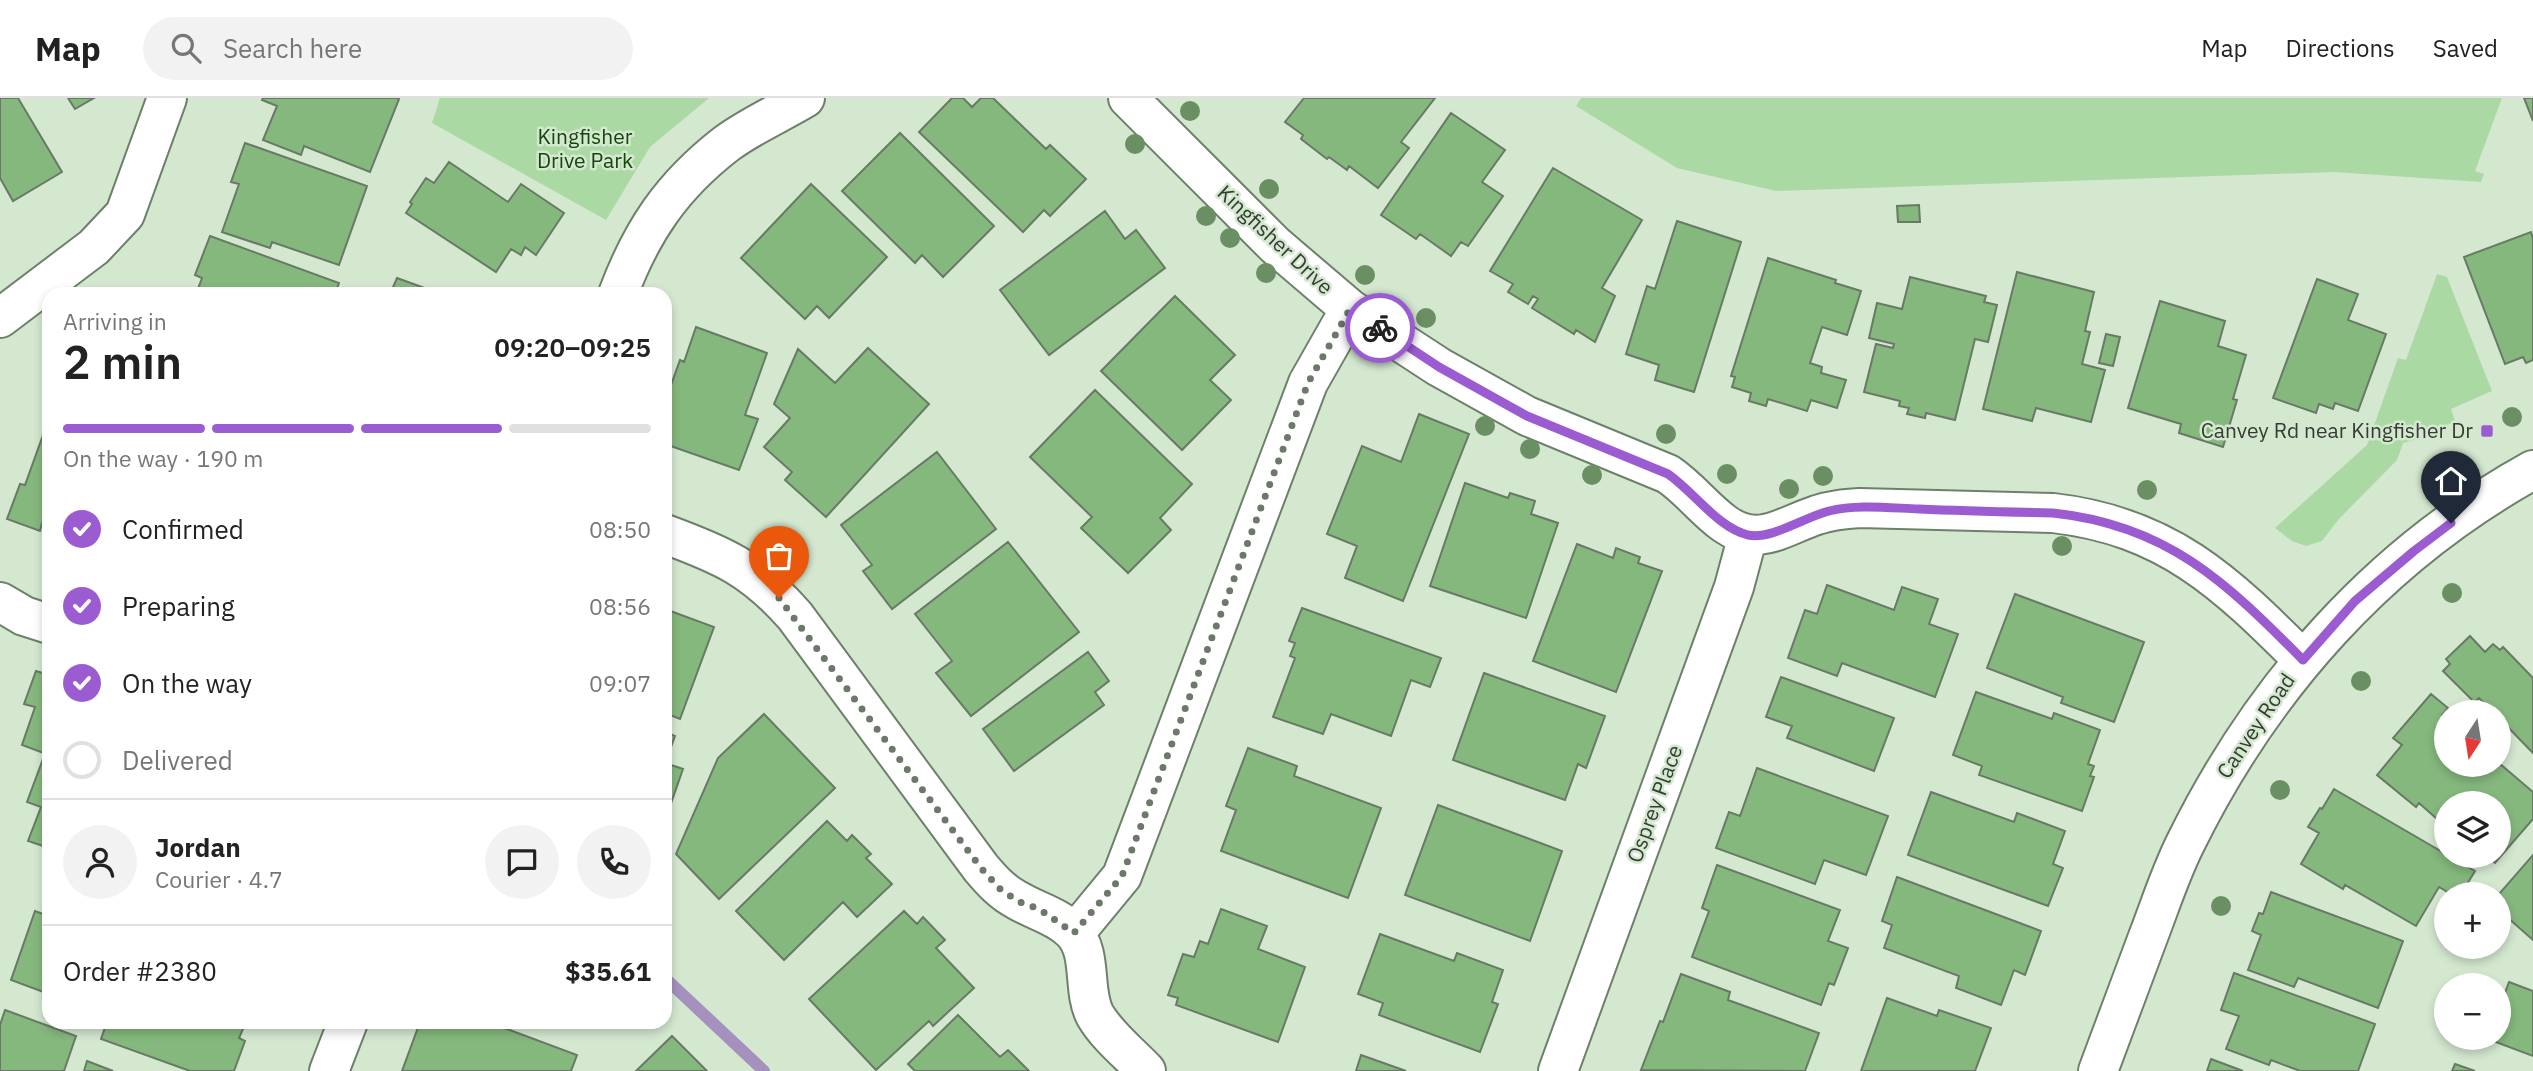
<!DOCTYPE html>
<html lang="en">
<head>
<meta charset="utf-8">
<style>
  :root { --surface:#fff; --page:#f2f2f2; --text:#222; --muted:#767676; --line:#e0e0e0; --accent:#9b5cd2 }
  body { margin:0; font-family:"IBM Plex Sans",sans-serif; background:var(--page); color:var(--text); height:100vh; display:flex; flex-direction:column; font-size:26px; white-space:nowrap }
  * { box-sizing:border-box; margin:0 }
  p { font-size:23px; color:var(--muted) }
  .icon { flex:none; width:38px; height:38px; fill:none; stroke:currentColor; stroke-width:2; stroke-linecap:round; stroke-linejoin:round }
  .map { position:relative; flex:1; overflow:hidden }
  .drawer { position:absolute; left:42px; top:189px; width:630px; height:742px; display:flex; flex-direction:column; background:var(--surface); border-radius:21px; box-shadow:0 4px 10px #0003 }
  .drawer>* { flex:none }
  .needle { width:46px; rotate:192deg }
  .controls { position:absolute; left:2434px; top:602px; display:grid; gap:14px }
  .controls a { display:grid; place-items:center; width:77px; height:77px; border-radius:50%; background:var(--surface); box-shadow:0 4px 10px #0003; font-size:35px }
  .pin { position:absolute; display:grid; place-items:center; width:60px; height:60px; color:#fff; margin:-72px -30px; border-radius:50% 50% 50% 0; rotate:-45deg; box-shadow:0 0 7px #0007 }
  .pin .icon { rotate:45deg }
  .courier { position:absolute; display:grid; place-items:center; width:70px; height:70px; margin:-35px; border:5px solid #9b5cd2; border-radius:50%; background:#fff; color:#222; box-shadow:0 2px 9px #0007 }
  .headline em { font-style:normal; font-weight:600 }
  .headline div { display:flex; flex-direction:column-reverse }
  .headline { display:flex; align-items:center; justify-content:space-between; height:119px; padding:0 21px }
  h1 { font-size:46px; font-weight:600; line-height:52px }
  .bar { display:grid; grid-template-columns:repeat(4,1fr); gap:10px 7px; align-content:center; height:84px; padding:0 21px }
  .bar i { height:9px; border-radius:5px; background:var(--line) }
  .bar .on { background:var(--accent) }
  .bar p { grid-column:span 4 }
  .line { display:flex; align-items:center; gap:18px; padding:0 21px; border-top:2px solid var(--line) }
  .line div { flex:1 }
  .round { display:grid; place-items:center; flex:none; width:74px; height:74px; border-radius:37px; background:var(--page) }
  ol { padding:0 21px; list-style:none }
  li { display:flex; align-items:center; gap:21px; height:77px }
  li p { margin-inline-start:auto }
  li .icon { padding:7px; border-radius:50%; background:var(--accent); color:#fff; stroke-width:4 }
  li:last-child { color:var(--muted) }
  li i { width:38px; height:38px; border:4px solid var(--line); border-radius:50% }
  header { display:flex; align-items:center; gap:42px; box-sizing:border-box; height:98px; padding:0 35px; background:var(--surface); border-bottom:2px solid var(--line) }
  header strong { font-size:33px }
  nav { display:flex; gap:38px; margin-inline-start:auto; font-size:24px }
  .search { width:490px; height:63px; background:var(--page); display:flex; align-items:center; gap:18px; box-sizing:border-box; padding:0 24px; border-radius:38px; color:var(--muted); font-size:26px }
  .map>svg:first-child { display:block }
  .green { fill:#abd9a4 }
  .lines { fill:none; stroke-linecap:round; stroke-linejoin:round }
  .stream { stroke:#a591be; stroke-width:12 }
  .building { fill:#85b87d; stroke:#687a65; stroke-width:2 }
  .minor-casing { stroke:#6d806a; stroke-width:42 }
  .minor { stroke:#fff; stroke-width:38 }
  .tree { fill:#6a8f63 }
  .done { stroke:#6c786a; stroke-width:7; stroke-dasharray:0 12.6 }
  .route { stroke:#9b5cd2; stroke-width:9 }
  .poi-dot { fill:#9b5cd2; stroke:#d4e8d0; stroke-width:2.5 }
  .labels { text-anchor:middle; stroke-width:5; stroke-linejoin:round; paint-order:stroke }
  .park-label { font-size:21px; fill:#13460a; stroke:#d4e8d0 }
  .street-label { font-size:21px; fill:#343c33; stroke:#d4e8d0 }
  .poi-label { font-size:21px; fill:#343c33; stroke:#d4e8d0; text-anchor:end }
</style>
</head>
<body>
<header>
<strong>Map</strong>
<div class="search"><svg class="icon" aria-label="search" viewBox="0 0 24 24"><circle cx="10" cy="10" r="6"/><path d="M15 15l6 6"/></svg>Search here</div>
<nav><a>Map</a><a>Directions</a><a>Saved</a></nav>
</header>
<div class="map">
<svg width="2533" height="973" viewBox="0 0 2533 973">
  <rect width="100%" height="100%" fill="#d4e8d0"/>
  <path class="green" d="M440 0H709L650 49 606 122 432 25Z
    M1581 0H2502L2475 73 2484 76 2481 84 2334 74 1776 93 1677 70 1576 8Z
    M2437 176 2447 179 2492 293 2451 311 2455 323 2421 340 2403 345 2397 362 2338 422 2322 443 2306 448 2292 443 2275 430 2367 347 2398 260 2406 262Z"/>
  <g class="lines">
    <path class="stream" d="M665 880 764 973"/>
  </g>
  <path class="building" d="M0 0H18L62 74 13 103 0 80Z
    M68 0H94L75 11Z
    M263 0H396L399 1 370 74 304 48 301 57 263 42 277 8 262 2Z
    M952 0H963L972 9 981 0H993L1046 51 1050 47 1086 81 1050 118 1044 112 1023 134 919 34Z
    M1304 0H1435L1401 44 1409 50 1378 90 1349 68 1347 72 1329 59 1327 61 1301 41 1303 37 1285 24Z
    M2524 0H2533V23Z
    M1451 15 1505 52 1482 84 1503 98 1468 148 1461 144 1451 158 1420 136 1416 141 1381 117Z
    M900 35 994 128 943 179 922 157 915 165 842 93Z
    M245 45 367 88 339 167 272 144 270 150 222 134 239 86 231 84Z
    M449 64 508 104 521 86 564 115 536 157 525 149 521 157 511 151 496 174 406 115 412 106 410 104 426 80 434 85Z
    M1553 70 1642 122 1602 190 1615 198 1595 244 1576 232 1574 236 1532 210 1538 201 1533 198 1528 206 1508 194 1513 186 1490 173Z
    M811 86 887 159 829 220 817 208 805 221 741 160Z
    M1919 107 1920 124H1898L1897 108Z
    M1105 113 1125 141 1136 132 1165 170 1049 257 1000 192Z
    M1677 123 1741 144 1694 294 1655 282 1659 267 1626 256 1647 188 1655 191Z
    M2531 134 2533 141V262L2526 265 2523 259 2505 266 2464 159Z
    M210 138 339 185 335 196H196L202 180 195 177Z
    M1768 160 1836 182 1835 185 1861 193 1847 237 1822 229 1810 265 1822 269 1821 275 1846 282 1837 310 1811 302 1807 313 1768 301 1766 308 1749 303 1751 295 1732 289 1735 279 1731 278Z
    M2017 174 2094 194 2085 233 2090 234 2082 266 2105 272 2091 324 2036 310 2032 323 1983 311Z
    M1910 179 1986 198 1984 204 1997 207 1988 244 1975 241 1955 322 1926 315 1925 320 1907 316 1909 310 1899 308 1900 303 1864 294 1876 246 1893 250 1894 246 1869 240 1877 205 1902 211Z
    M397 180 441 196H390Z
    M2317 181 2358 196 2348 222 2386 236 2358 313 2335 305 2333 311 2319 306 2316 315 2273 300Z
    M1175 198 1235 257 1210 282 1231 302 1182 352 1101 273Z
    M2160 203 2225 223 2218 248 2246 257 2233 301 2237 302 2223 349 2179 335 2181 326 2128 310Z
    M696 229 767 255 745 317 758 321 739 372 665 346V304L680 262 684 264Z
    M2106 236 2120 239 2113 268 2099 265Z
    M868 250 929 306 826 419 785 382 792 374 764 349 790 320 774 306 798 251 835 285Z
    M1095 292 1192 386 1160 420 1171 432 1128 475 1081 430 1092 419 1030 359Z
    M1419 316 1469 336 1403 503 1345 480 1357 448 1327 436 1362 348 1401 364Z
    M47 326 49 327V428L42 425 40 433 7 421 20 386 25 387Z
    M937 354 996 431 892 511 863 473 872 467 841 427Z
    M1465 385 1508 400 1510 395 1535 403 1531 416 1558 425 1526 520 1430 488Z
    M1008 444 1079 534 971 618 936 575 952 563 915 516Z
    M1577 446 1613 460 1616 450 1640 459 1638 465 1662 473 1616 594 1533 563Z
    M1827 487 1894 512 1902 489 1938 501 1929 526 1958 536 1935 599 1842 565 1837 578 1788 560 1805 512 1817 516Z
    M2015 496 2144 544 2114 624 2061 605 2063 599 1987 570Z
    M1302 510 1441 560 1430 589 1411 582 1391 638 1331 616 1323 636 1273 619 1295 560 1290 558 1295 545 1289 543Z
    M665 511 714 529 680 621 665 615Z
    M2470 538 2485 554 2493 546 2500 552 2503 549 2533 580V655L2499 620V614H2493L2479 600 2474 604 2443 573 2450 566 2446 561Z
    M1088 554 1109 583 1095 594 1104 607 1014 673 983 631Z
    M36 573 49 577V657L22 647 35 609 24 606Z
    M1484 575 1605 618 1586 670 1578 666 1565 702 1453 662Z
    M1781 579 1894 620 1874 673 1787 640 1792 628 1766 619Z
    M1976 594 2052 621 2054 615 2100 632 2088 666 2094 668 2090 678 2094 679 2082 713 1979 677 1982 668 1953 657Z
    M2431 596 2448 610 2442 617 2446 620V667H2499V665L2533 694V721L2495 765 2486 758H2499V705H2446V729L2419 705 2416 709 2377 677 2402 647 2393 640Z
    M764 616 835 690 719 801 676 756 718 660Z
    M665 634 675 638 665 665 683 671 669 711 665 709Z
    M1248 650 1297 668 1294 678 1381 710 1348 800 1221 753 1236 712 1226 708Z
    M43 661 49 664V750L28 743 41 709 27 704Z
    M1757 670 1888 718 1866 777 1824 762 1815 786 1716 750 1729 714 1740 718Z
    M2334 691 2475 773 2461 796H2451L2439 789 2416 828 2345 787 2343 791 2301 766 2319 735 2308 729 2320 710 2322 711Z
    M1931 694 2014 724 2017 715 2065 733 2053 766 2063 770 2048 808 1908 757Z
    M1438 707 1562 753 1530 843 1405 797Z
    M827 723 847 743 852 737 871 756 866 760 892 786 857 819 843 804 784 862 736 813Z
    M2533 757V842L2499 812V796Z
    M1717 767 1840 812 1828 843 1848 850 1834 887 1829 885 1821 907 1692 859 1709 813 1702 810Z
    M1897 779 2041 833 2025 877 2014 872 2001 907 1956 890 1959 878 1884 850 1892 827 1882 823Z
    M2271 794 2403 843 2378 910 2298 880 2294 889 2248 872 2261 837 2252 833 2259 815 2263 816Z
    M49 797V896L11 882 35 813 43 816Z
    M1221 811 1267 828 1258 851 1305 869 1278 944 1176 907 1178 900 1168 897 1183 856 1194 859 1200 843 1208 846Z
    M904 813 917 826 923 819 945 842 936 850 974 890 933 928 929 923 876 972 809 901Z
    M1380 836 1454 863 1457 855 1503 872 1492 904 1498 906 1480 954 1379 917 1383 905 1358 896Z
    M2234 875 2375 926 2358 973H2300L2271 962 2269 967 2226 951 2239 918 2221 912Z
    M1681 876 1730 894 1728 902 1819 935 1805 973 1641 972 1660 923 1663 924Z
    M2509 884 2533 893V958L2488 941 2499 940V911Z
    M1887 900 1937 918 1939 912 1991 930 1975 973H1861Z
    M5 912 76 938 64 973H0V927Z
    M958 917 1000 959 1008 952 1029 973H915L908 966Z
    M107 924H246L239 940 245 943 234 973H190L101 941Z
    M420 924H488L577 957 571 973H402Z
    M672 938 707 973H636Z
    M1361 957 1406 973H1356Z
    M2211 961 2243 973H2207Z
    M87 963 113 973H84Z
    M2455 966 2475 973H2452Z"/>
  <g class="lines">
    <g class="minor-casing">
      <path id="minor" d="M1128 0 1275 147 1350 211 1439 269 1527 318 1668 376C1689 390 1704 411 1725 426 1759 450 1783 428 1817 417 1831 412 1845 411 1860 410L2053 415C2167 428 2225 484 2303 562
        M618 196C642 132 672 88 726 46 750 28 780 15 805 0
        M0 220 94 149 125 116 167 0
        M665 436C722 457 753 470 795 518L981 770C992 783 1002 794 1017 802 1035 813 1058 818 1073 834 1093 855 1082 892 1095 917 1107 938 1130 956 1146 973
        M0 504 24 518 49 526
        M1075 835 1122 778 1308 285 1350 211
        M329 973 348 924
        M1558 973 1734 489 1748 437
        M2098 973C2115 928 2131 884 2148 839 2160 808 2170 776 2185 746 2262 589 2379 457 2533 372"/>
    </g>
    <use href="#minor" class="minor"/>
  </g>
  <g class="tree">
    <circle cx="1190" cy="13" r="10"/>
    <circle cx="1135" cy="46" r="10"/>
    <circle cx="1269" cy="91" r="10"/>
    <circle cx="1206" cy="118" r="10"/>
    <circle cx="1230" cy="140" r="10"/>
    <circle cx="1266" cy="175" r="10"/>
    <circle cx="1365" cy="177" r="10"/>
    <circle cx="1426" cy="220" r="10"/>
    <circle cx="2512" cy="319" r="10"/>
    <circle cx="1485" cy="328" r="10"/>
    <circle cx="1666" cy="336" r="10"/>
    <circle cx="1530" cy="351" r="10"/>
    <circle cx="1727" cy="376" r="10"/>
    <circle cx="1592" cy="377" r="10"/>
    <circle cx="1823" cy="378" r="10"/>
    <circle cx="1789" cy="391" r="10"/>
    <circle cx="2147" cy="392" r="10"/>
    <circle cx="2062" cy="448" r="10"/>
    <circle cx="2452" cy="495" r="10"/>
    <circle cx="2361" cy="583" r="10"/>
    <circle cx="2280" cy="692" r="10"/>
    <circle cx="2221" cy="808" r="10"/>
  </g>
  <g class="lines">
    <path class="done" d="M779 500 981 770 1001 792 1020 804 1039 811 1074 835 1122 778 1308 285 1350 211 1380 230"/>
    <path class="route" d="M1380 230 1439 269 1527 318 1668 376C1694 394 1717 429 1748 437 1771 442 1805 419 1829 413 1857 406 1890 410 1919 411 1964 413 2008 414 2053 415 2167 427 2226 484 2303 562L2355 503 2414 453 2451 425"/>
  </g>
  <rect class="poi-dot" x="2480" y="326" width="14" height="14" rx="3.5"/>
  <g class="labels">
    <g class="park-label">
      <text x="585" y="46">Kingfisher<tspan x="585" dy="24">Drive Park</tspan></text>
    </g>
    <g class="street-label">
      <text transform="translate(1275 142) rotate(43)" y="7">Kingfisher Drive</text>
      <text transform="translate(2256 628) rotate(-56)" y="7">Canvey Road</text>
      <text transform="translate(1655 706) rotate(-70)" y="7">Osprey Place</text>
    </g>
    <g class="poi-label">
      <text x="2473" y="340">Canvey Rd near Kingfisher Dr</text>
    </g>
  </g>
</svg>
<div class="controls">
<a><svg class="needle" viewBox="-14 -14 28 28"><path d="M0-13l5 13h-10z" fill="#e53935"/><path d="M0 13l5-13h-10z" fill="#767676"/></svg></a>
<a><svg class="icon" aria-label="layers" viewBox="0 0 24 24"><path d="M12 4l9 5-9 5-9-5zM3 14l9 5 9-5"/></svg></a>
<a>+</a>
<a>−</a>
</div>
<div class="pin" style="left:779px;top:500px;background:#ea580c"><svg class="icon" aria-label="bag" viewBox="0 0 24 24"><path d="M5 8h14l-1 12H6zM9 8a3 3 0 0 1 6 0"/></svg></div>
<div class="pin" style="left:2451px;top:425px;background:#1f2937"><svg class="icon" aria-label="home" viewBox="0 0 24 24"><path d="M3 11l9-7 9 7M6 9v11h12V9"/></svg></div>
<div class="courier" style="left:1380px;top:230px"><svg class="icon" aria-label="bike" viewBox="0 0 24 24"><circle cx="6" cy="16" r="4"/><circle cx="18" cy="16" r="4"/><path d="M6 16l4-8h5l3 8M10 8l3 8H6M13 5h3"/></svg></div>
<section class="drawer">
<div class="headline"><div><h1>2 min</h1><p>Arriving in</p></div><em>09:20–09:25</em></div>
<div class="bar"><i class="on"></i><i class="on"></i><i class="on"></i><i></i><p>On the way · 190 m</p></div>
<ol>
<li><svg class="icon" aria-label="check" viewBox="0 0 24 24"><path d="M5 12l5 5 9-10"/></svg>Confirmed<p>08:50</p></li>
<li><svg class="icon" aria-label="check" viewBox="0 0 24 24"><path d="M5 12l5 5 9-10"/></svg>Preparing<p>08:56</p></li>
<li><svg class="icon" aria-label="check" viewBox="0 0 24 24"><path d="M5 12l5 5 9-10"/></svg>On the way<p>09:07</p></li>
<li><i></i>Delivered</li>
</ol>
<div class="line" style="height:126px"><a class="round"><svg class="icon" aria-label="person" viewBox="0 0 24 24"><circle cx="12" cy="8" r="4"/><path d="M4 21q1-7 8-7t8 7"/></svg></a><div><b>Jordan</b><p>Courier · 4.7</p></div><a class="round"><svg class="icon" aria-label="chat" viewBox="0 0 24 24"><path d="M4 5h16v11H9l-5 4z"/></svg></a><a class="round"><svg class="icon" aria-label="phone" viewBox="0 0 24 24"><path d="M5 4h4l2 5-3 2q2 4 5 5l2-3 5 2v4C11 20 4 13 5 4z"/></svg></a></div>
<div class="line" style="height:91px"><div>Order #2380</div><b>$35.61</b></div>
</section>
</div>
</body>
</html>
